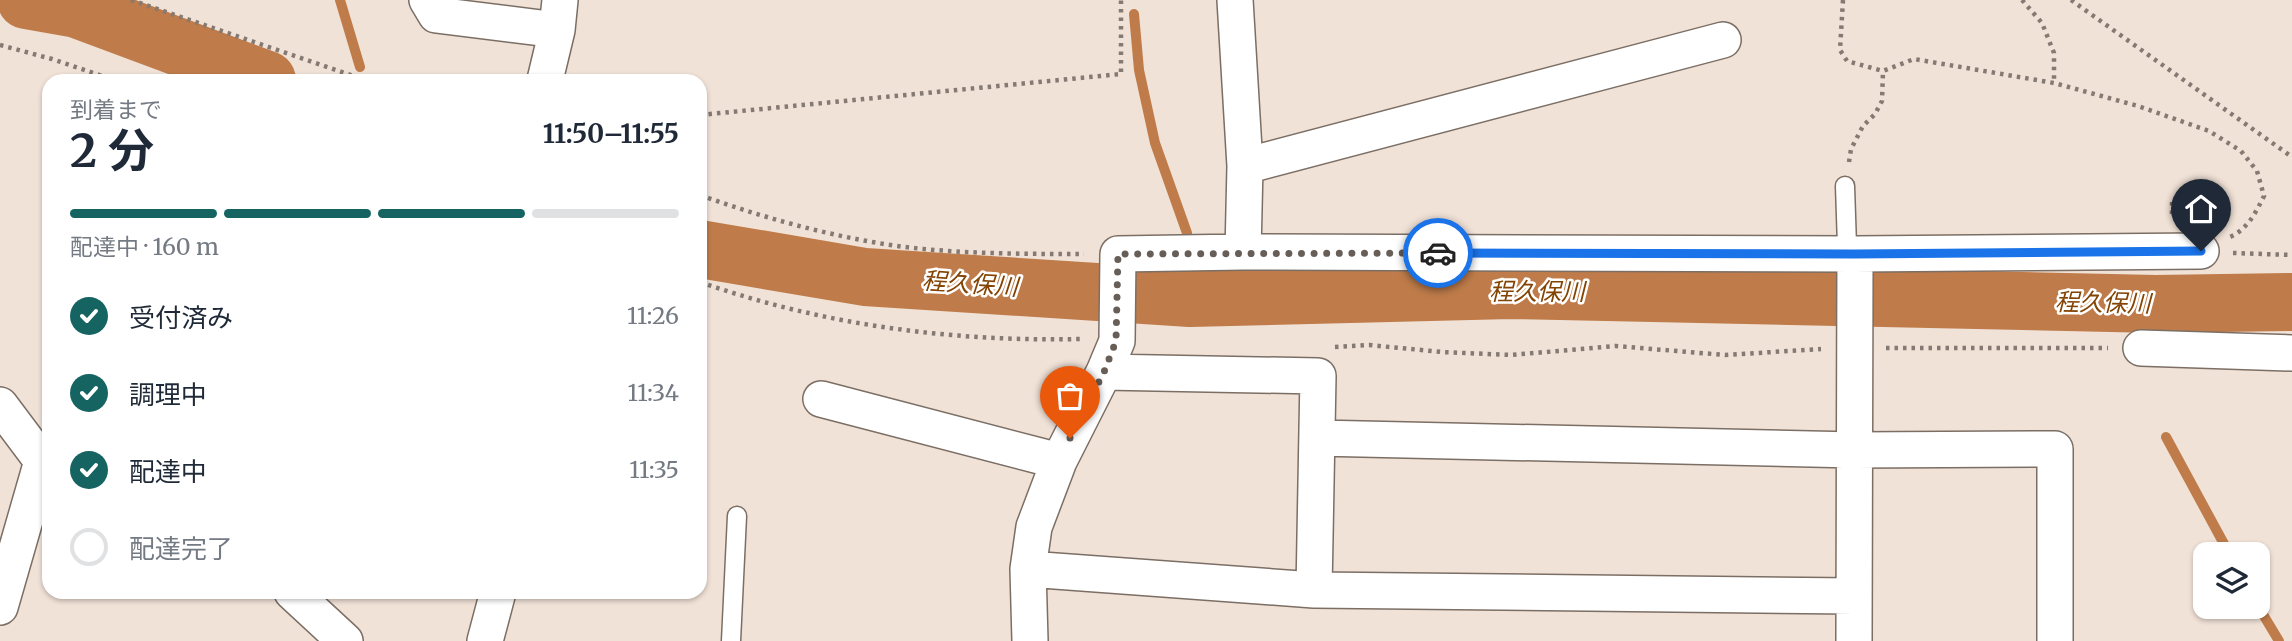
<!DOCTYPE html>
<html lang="ja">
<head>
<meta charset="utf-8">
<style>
  :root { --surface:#fff; --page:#f2f2f3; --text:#1f2937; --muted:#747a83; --line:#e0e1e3; --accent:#156461 }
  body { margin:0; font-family:Merriweather,"Noto Sans JP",serif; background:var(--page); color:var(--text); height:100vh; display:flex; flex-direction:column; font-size:26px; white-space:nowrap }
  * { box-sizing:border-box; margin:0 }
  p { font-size:23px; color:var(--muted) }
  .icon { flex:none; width:38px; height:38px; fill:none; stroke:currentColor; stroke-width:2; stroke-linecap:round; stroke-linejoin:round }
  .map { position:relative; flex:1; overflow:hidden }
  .details { position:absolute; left:42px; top:74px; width:665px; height:525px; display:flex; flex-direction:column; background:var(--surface); border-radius:21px; box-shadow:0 2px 5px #0004 }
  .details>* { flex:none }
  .fabs { position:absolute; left:2193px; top:542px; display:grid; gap:14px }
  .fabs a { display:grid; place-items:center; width:77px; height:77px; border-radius:14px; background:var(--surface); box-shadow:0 2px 5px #0004; font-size:35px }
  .pin { position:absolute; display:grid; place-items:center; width:60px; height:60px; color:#fff; margin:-72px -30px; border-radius:50% 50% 50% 0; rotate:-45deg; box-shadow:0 0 7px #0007 }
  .pin .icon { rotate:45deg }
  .courier { position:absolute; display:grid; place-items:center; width:70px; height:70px; margin:-35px; border:5px solid #1a73e8; border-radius:50%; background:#fff; color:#222; box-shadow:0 2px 9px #0007 }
  .overview em { font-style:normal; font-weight:700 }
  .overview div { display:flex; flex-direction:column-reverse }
  .overview { display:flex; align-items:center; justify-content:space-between; height:119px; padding:0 28px }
  h1 { font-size:46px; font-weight:700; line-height:52px }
  .bar { display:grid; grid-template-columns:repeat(4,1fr); gap:10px 7px; align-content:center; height:84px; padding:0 28px }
  .bar i { height:9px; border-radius:5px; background:var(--line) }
  .bar .active { background:var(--accent) }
  .bar p { grid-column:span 4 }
  ol { padding:0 28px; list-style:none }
  li { display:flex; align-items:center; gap:21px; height:77px }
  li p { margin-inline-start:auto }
  li .icon { padding:7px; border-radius:50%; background:var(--accent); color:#fff; stroke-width:4 }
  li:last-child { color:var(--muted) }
  li i { width:38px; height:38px; border:4px solid var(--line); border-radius:50% }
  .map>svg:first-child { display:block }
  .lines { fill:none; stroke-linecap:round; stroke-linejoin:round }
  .stream { stroke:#bf7c4a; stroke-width:10 }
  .river { stroke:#bf7c4a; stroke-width:58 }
  .lane-casing { stroke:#7b6e64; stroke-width:21 }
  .street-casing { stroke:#7b6e64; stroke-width:38 }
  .path { stroke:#847a73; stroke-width:4.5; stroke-dasharray:3.5 5; stroke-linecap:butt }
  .lane { stroke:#fff; stroke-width:18 }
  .street { stroke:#fff; stroke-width:35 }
  .done { stroke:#675e58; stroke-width:7; stroke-dasharray:0 12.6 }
  .route { stroke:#1a73e8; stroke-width:9 }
  .labels { text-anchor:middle; stroke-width:5; stroke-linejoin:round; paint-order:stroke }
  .water-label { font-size:24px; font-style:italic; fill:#834302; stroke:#fff }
</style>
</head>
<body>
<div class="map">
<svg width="2292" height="641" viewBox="0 0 2292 641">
  <rect width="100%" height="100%" fill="#f1e2d7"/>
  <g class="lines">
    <path class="stream" d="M340 0 360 67
      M1134 14 1139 70 1155 143 1187 233
      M1197 274 1204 297
      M2152 337 2156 304
      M2166 437 2230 555
      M2258 606 2279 641"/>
    <path class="river" d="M26 0 77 9 267 80
      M700 249 865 277 1190 298 1511 290 2156 304 2292 302"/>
    <g class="lane-casing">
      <path id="lane" d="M1845 186 1847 246 1855 254
        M731 641 737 516"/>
    </g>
    <g class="street-casing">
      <path id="street" d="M427 0 436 15 557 30
        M545 80 557 30 560 0
        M1245 166 1723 40
        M1243 252 1855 254 2201 251
        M2141 348 2292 353
        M1104 372 1318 376 1314 590
        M821 399 1059 461
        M0 405 42 461 49 466
        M1318 438 1855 450 2055 449V641
        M1028 569 1314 590 1854 596
        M292 592 345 641
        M0 607 42 461
        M485 641 498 592
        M1030 641 1028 569 1034 527 1059 461 1104 372 1117 341 1118 254 1243 252 1245 166 1235 0
        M1854 641 1855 254"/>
    </g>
    <path class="path" d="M131 0 365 80
      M1843 0 1840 50 1847 61 1883 71 1914 59 2054 83 2138 106 2209 131 2241 151 2257 171 2264 196C2256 212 2248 229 2230 237
      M2022 0 2042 23 2054 53V83
      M2071 0 2292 157
      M0 45 52 59 114 80
      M700 115 1121 74V0
      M1849 162 1851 149 1863 126 1875 114 1882 101 1883 71
      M700 195C764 218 829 236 897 246 958 254 1022 254 1084 254
      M2172 202V219
      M2233 253 2292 255
      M700 282C822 325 953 342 1081 339
      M1335 347 1369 345 1442 352 1511 355 1616 346 1725 355 1821 349
      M1886 348H2108"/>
    <use href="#lane" class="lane"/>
    <use href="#street" class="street"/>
  </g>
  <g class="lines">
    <path class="done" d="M1070 438 1104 372 1116 341 1118 254 1438 253"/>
    <path class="route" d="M1438 253 1854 254 2201 251"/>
  </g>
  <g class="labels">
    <g class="water-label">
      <text transform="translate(970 284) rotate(4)" y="8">程久保川</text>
      <text x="1537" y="300">程久保川</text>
      <text transform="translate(2103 303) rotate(1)" y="8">程久保川</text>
    </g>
  </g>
</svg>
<div class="fabs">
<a><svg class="icon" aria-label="layers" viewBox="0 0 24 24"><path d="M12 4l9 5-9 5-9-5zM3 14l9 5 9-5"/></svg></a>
</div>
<div class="pin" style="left:1070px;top:438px;background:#ea580c"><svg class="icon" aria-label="bag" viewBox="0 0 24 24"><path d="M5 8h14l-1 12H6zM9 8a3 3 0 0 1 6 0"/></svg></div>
<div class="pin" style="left:2201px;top:251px;background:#1f2937"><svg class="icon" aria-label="home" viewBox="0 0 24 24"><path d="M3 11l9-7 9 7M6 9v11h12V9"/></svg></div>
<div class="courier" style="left:1438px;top:253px"><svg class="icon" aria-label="car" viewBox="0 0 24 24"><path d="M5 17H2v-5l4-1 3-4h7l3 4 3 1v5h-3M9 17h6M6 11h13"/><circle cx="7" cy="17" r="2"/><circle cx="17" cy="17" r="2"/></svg></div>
<section class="details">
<div class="overview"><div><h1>2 分</h1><p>到着まで</p></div><em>11:50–11:55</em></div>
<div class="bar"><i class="active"></i><i class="active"></i><i class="active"></i><i></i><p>配達中 · 160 m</p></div>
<ol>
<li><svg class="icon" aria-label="check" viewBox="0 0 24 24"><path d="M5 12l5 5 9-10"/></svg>受付済み<p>11:26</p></li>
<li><svg class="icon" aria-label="check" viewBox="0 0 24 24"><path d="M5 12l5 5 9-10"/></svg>調理中<p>11:34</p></li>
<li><svg class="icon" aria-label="check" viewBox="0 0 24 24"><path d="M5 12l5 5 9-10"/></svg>配達中<p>11:35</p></li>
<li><i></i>配達完了</li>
</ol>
</section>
</div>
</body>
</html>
